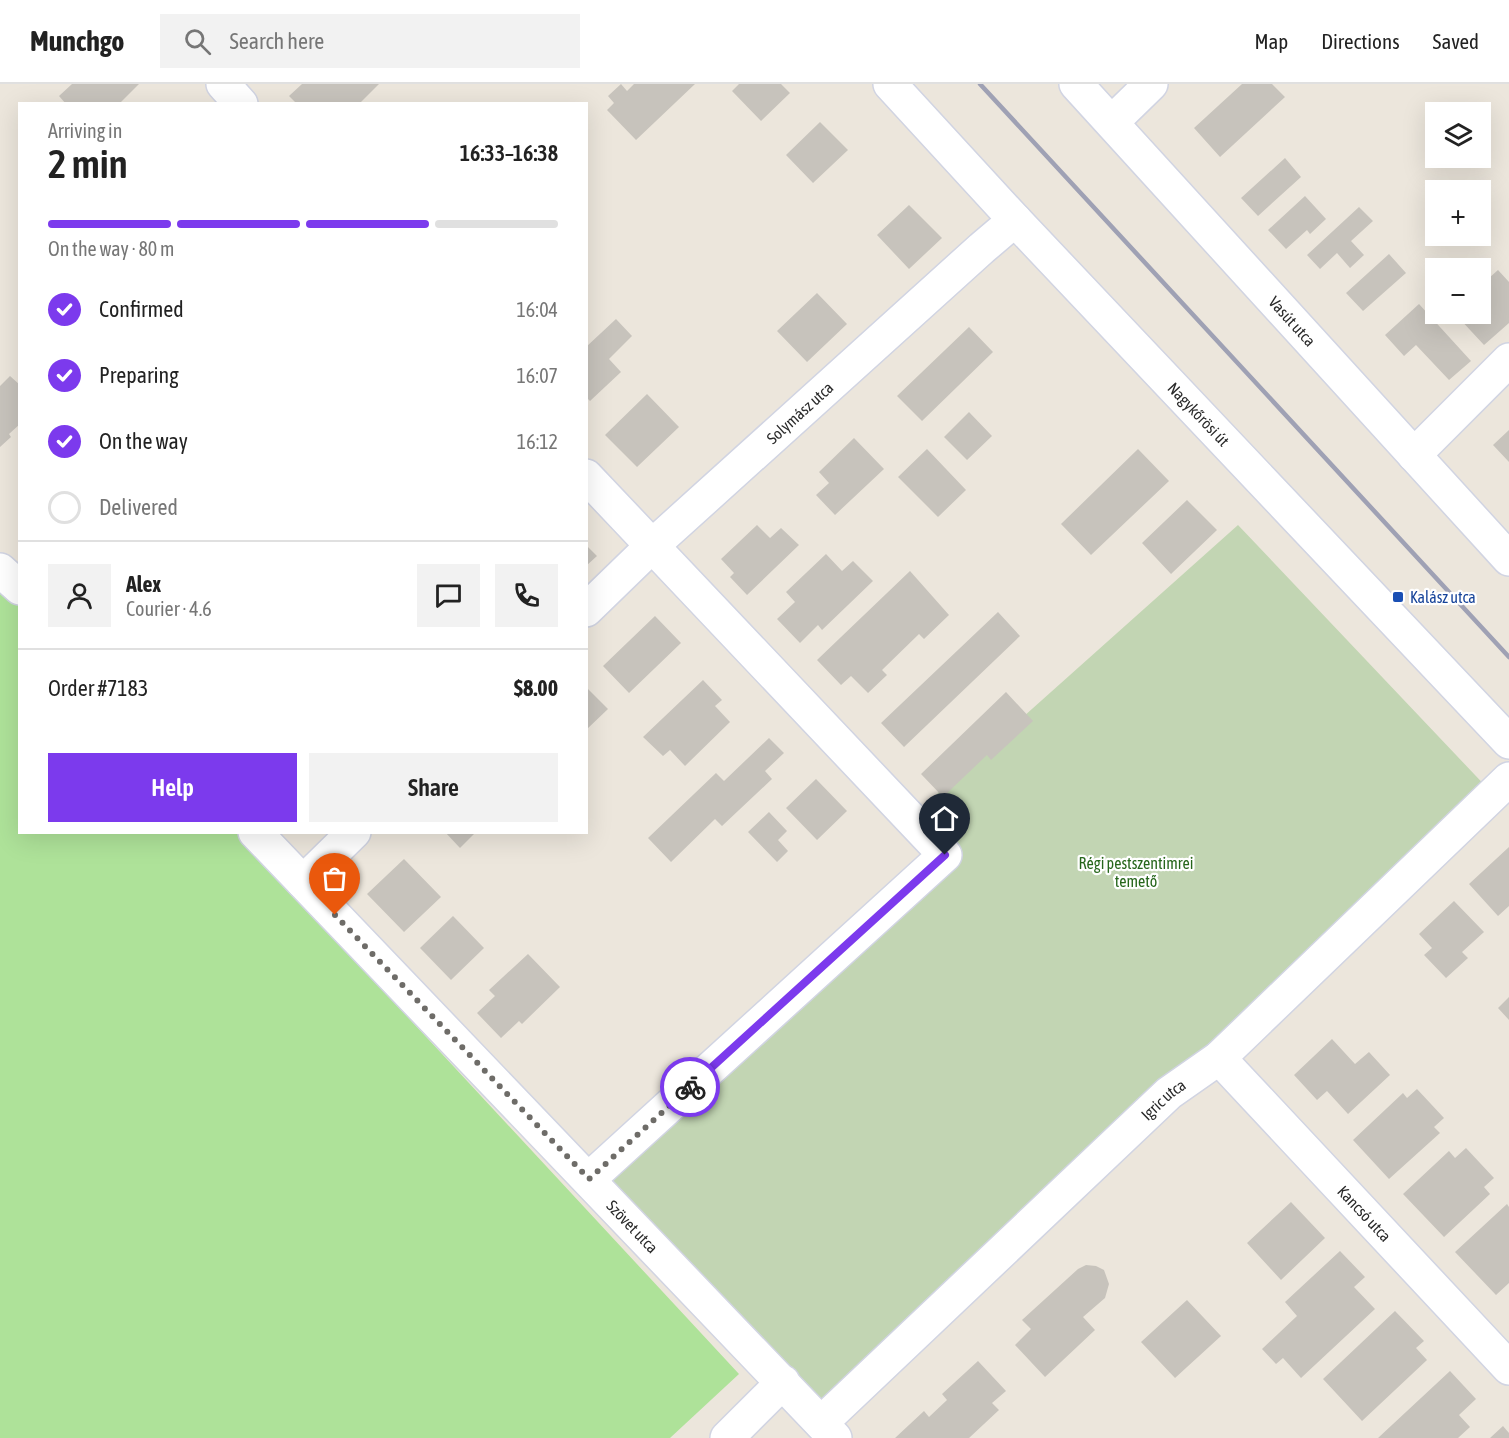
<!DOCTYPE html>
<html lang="en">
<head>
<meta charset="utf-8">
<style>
  :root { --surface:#fff; --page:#f2f2f2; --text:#222; --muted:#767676; --line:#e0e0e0; --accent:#7c3aed }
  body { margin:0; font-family:"Asap Condensed",sans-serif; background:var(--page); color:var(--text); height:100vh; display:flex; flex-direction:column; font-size:22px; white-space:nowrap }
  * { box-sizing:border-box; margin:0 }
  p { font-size:20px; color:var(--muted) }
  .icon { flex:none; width:33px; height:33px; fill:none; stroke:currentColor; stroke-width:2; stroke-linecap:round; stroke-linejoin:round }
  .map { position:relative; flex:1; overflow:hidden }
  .sheet { position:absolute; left:18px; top:18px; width:570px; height:732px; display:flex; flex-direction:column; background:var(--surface); border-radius:0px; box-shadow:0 6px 24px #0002 }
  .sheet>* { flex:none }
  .fabs { position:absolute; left:1425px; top:18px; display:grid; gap:12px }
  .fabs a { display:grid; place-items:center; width:66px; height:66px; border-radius:0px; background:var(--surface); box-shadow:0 6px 24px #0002; font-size:30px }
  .pin { position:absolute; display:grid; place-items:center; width:51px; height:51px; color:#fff; margin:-62px -26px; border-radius:50% 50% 50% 0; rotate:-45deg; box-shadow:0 0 6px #0007 }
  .pin .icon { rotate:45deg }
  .courier { position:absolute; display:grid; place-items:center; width:60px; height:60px; margin:-30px; border:4px solid #7c3aed; border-radius:50%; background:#fff; color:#222; box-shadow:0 2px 8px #0007 }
  .head em { font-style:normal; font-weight:600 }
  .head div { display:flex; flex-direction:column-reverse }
  .head { display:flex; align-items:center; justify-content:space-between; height:102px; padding:0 30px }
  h1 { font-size:39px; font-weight:600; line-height:45px }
  .bar { display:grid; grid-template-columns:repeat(4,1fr); gap:9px 6px; align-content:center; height:72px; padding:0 30px }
  .bar i { height:8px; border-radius:4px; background:var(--line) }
  .bar .on { background:var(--accent) }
  .bar p { grid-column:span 4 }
  .line { display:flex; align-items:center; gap:15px; padding:0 30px; border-top:2px solid var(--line) }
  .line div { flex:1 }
  .round { display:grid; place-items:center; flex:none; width:63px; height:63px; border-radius:0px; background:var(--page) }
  ol { padding:0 30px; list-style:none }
  li { display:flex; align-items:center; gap:18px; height:66px }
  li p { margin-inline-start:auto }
  li .icon { padding:6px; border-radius:50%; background:var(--accent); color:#fff; stroke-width:4 }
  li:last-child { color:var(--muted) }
  li i { width:33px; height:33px; border:3px solid var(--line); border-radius:50% }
  .button { display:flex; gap:12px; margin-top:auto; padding:12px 30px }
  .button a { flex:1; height:69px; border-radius:0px; background:var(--accent); color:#fff; font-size:24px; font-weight:600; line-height:69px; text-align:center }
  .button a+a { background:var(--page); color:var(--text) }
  header { display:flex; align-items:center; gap:36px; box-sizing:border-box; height:84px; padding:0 30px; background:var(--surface); border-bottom:2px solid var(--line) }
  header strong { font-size:28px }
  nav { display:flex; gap:33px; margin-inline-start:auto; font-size:21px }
  .search { width:420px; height:54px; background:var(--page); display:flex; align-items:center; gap:15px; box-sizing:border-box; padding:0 21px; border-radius:0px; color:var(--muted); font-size:22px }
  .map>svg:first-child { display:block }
  .green { fill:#aee299 }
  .cemetery { fill:#c2d5b3 }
  .building { fill:#c7c3bc }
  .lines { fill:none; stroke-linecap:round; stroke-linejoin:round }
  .street-casing { stroke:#d1d4e2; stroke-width:36 }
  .secondary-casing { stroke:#d1d4e2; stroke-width:36 }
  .street { stroke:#fff; stroke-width:33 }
  .secondary { stroke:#fff; stroke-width:33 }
  .rail { stroke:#9fa1b4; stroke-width:4.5 }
  .done { stroke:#6e6c68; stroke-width:6; stroke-dasharray:0 10.8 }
  .route { stroke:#7c3aed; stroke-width:8 }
  .transit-dot { fill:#1a4fb4; stroke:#fff; stroke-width:2 }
  .labels { text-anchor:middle; stroke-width:4.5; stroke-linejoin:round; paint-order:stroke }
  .street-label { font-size:16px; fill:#2a2a2a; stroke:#fff }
  .transit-label { font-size:16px; fill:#164399; stroke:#fff; text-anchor:start }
  .park-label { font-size:16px; fill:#26661b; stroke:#fff }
</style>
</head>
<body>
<header>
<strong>Munchgo</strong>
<div class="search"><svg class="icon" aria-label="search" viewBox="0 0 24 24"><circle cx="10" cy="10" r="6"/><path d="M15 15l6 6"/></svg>Search here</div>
<nav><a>Map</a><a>Directions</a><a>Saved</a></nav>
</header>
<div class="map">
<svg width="1509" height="1354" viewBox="0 0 1509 1354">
  <rect width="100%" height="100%" fill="#ece6dc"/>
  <path class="green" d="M0 508 19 515 20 748 237 749 739 1290 670 1354H0Z"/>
  <path class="cemetery" d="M1238 441 1493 710 821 1339 589 1095 944 772 910 734Z"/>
  <path class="building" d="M72 0H139L119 20H66L59 12Z
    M302 0H379L359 20H297L289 12Z
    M621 0 627 7 634 0H695L636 56 607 26 614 19 608 12Z
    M739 0H781L790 9 761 37 732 7Z
    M1242 0H1272L1285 13 1220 73 1194 44Z
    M820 38 848 66 813 99 786 71Z
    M1285 74 1301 93 1258 132 1241 114Z
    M1305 112 1326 135 1310 150 1307 146 1286 165 1268 146Z
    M909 121 942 154 909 185 877 151Z
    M1359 123 1373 137 1351 157 1364 171 1350 184 1337 169 1320 185 1307 171Z
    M1389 170 1406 189 1363 227 1346 209Z
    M1498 186 1509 198V239L1484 261 1458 233 1462 230H1480V202Z
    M817 209 847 240 807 278 777 247Z
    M1419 220 1471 277 1449 296 1416 261 1404 272 1385 251Z
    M616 235 632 252 609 275 621 288 590 317 586 313V263Z
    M969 243 993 268 922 337 897 312Z
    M10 292 20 301V340L9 350 11 353 0 363V302Z
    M647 310 679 343 637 383 605 351Z
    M969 328 992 352 967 376 944 353Z
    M1509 346V378L1493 361Z
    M854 354 884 385 835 431 816 411 829 399 819 388Z
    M927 365 966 406 938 433 898 393Z
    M1138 365 1169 397 1091 471 1061 440Z
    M1187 416 1217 446 1171 490 1142 459Z
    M757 441 770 454 781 444 799 461 747 511 730 493 734 489 721 475Z
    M586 461 597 472 586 482Z
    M826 470 842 487 853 477 873 497 822 546 818 541 800 559 777 535 795 518 786 508Z
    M910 487 949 531 924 555 919 550 882 586 887 591 868 609 851 592 841 601 817 576Z
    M998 528 1020 552 904 663 881 639Z
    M655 532 681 559 629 609 603 582Z
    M703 596 722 616 715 622 730 638 685 682 670 666 663 672 643 653Z
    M588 605 608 625 586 646V606Z
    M1006 608 1033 637 991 676 987 671 943 713 921 690Z
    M769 654 784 669 765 687 772 695 722 742 715 735 671 778 648 754 716 689 724 697Z
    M816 695 847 727 817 756 786 724Z
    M769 728 787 747 778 756 788 767 777 778 748 748Z
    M445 748H476L460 764Z
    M1509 763V822L1498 832 1469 800Z
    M404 775 441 813 404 848 367 810Z
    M1454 817 1484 848 1462 868 1468 874 1446 894 1424 871 1432 864 1419 850Z
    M453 832 484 864 451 896 420 864Z
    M528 870 560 903 522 940 519 937 501 954 477 929 495 912 489 906Z
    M1509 913V936L1498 924Z
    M1332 955 1355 980 1369 968 1390 991 1348 1030 1327 1007 1317 1016 1294 991Z
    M1417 1005 1444 1034 1434 1043 1440 1049 1389 1095 1353 1056 1403 1009 1407 1014Z
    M1466 1064 1494 1094 1484 1103 1490 1110 1444 1153 1403 1110 1449 1067 1455 1074Z
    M1291 1118 1325 1154 1281 1196 1247 1159Z
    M1507 1120 1509 1123V1199L1496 1211 1455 1168Z
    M1340 1167 1365 1193 1354 1203 1375 1225 1301 1294 1283 1274 1276 1280 1262 1265 1297 1232 1285 1218Z
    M1086 1181 1096 1182 1104 1186 1109 1200 1105 1214 1083 1233 1095 1246 1045 1293 1015 1261 1031 1245 1022 1236 1078 1185Z
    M1187 1216 1221 1252 1175 1294 1141 1258Z
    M1395 1227 1424 1257 1416 1264 1427 1276 1362 1337 1323 1295Z
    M978 1277 1006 1307 992 1319 999 1326 969 1354H895L924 1327 929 1333 947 1316 942 1310Z
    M1450 1287 1476 1315 1459 1331 1470 1343 1458 1354H1378Z
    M1503 1342 1509 1349V1354H1490Z"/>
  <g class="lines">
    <g class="street-casing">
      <g id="street">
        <path d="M223 0 241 20"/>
        <path id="s1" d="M1076 0 1509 475"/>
        <path d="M1112 38 1151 0"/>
        <path d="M1414 371 1509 276"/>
        <path d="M586 392 945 771 589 1095"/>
        <path d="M0 486 20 504"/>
        <path id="s2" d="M586 526 652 462 982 164 1015 136"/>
        <path id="s3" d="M255 748 835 1354"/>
        <path d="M303 798 354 748"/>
        <path id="s4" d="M1219 974 1509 1284"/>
        <path id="s5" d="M821 1339 1169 1009 1219 974 1509 695"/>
        <path d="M727 1354 783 1298"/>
      </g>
    </g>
    <g class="secondary-casing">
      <g id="secondary">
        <path id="s6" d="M890 0 1015 136 1509 658"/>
      </g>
    </g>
    <use href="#street" class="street"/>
    <use href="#secondary" class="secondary"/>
    <path class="rail" d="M980 0 1509 573"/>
  </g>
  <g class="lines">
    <path class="done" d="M335 831 589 1095 690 1003"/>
    <path class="route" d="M690 1003 945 771"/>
  </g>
  <rect class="transit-dot" x="1392" y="507" width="12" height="12" rx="3"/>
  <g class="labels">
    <g class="street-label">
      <text dy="6" stroke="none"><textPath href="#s1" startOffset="321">Vasút utca</textPath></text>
      <text dy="6" stroke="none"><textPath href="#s2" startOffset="291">Solymász utca</textPath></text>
      <text dy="6" stroke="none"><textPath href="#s6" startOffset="452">Nagykőrösi út</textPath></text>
      <text dy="6" stroke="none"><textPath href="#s5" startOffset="471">Igric utca</textPath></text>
      <text dy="6" stroke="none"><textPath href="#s4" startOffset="213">Kancsó utca</textPath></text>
      <text dy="6" stroke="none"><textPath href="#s3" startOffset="546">Szövet utca</textPath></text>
    </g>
    <g class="transit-label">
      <text x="1410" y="519">Kalász utca</text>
    </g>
    <g class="park-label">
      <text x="1136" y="785">Régi pestszentimrei<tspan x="1136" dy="18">temető</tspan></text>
    </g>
  </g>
</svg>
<div class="fabs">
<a><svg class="icon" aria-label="layers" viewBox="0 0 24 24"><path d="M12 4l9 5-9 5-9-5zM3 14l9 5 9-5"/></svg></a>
<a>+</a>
<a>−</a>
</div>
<div class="pin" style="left:335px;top:831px;background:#ea580c"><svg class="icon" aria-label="bag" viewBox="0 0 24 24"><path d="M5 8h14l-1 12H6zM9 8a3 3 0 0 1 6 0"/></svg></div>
<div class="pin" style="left:945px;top:771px;background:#1f2937"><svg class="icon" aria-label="home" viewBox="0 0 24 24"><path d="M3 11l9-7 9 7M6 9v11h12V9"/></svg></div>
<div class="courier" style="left:690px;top:1003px"><svg class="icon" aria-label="bike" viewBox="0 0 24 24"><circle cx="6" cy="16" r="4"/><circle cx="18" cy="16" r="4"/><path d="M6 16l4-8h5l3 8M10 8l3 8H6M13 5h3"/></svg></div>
<section class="sheet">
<div class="head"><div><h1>2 min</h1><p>Arriving in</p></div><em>16:33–16:38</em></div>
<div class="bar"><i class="on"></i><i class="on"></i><i class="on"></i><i></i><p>On the way · 80 m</p></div>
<ol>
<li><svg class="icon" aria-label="check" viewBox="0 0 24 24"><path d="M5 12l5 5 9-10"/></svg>Confirmed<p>16:04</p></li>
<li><svg class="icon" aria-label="check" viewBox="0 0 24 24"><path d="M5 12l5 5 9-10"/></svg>Preparing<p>16:07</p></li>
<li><svg class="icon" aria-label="check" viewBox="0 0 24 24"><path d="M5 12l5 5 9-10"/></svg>On the way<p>16:12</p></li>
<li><i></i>Delivered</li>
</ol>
<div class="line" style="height:108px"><a class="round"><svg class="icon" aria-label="person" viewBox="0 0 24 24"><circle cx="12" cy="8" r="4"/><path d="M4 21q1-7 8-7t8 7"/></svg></a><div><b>Alex</b><p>Courier · 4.6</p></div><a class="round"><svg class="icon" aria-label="chat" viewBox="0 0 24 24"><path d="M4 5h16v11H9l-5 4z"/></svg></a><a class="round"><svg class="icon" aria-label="phone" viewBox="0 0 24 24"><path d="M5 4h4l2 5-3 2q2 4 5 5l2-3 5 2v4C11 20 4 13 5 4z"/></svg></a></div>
<div class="line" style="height:78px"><div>Order #7183</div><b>$8.00</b></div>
<div class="button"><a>Help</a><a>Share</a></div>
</section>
</div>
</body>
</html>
